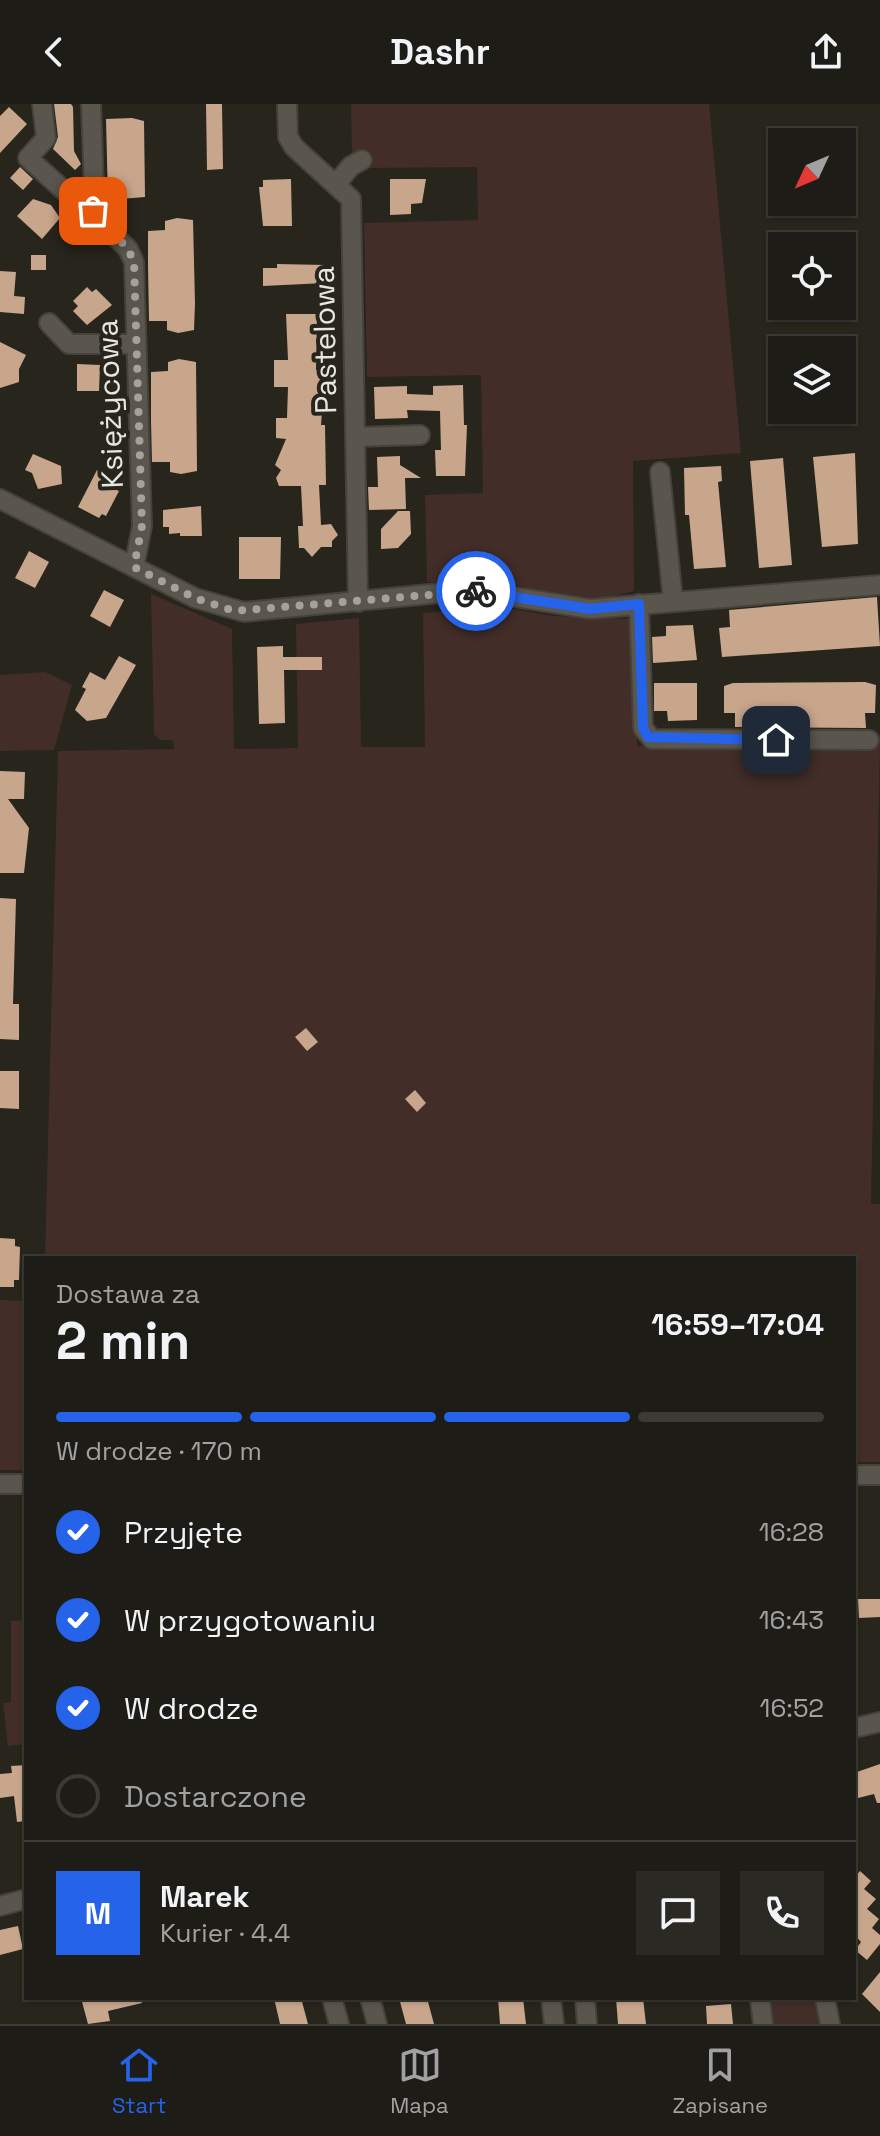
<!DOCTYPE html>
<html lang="pl">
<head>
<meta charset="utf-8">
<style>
  :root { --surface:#1e1c16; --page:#2b2923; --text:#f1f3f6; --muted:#a1a1a1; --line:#3c3a35; --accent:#2563eb }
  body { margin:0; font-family:"Space Grotesk",sans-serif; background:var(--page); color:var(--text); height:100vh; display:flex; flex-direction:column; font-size:30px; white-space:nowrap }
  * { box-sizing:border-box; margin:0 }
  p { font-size:26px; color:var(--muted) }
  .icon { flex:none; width:44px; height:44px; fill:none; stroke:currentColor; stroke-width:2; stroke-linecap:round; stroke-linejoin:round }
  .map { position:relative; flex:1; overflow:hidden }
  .drawer { position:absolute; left:24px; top:1152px; width:832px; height:744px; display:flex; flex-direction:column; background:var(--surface); border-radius:0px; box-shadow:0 2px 6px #0004,0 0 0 2px var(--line) }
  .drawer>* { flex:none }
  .needle { width:52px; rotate:226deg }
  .buttons { position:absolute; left:768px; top:24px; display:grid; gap:16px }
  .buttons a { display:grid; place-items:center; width:88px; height:88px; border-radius:0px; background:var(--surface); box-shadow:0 2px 6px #0004,0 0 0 2px var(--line); font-size:40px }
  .pin { position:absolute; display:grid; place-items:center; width:68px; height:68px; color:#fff; margin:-34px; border-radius:16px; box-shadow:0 4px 12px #0006 }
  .courier { position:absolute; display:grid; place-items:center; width:80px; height:80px; margin:-40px; border:6px solid #2563eb; border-radius:50%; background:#fff; color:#222; box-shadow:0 2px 10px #0007 }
  .head em { font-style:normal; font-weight:700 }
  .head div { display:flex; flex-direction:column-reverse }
  .head { display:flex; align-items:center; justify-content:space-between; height:136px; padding:0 32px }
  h1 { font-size:52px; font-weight:700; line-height:60px }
  .bar { display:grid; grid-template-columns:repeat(4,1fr); gap:12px 8px; align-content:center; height:96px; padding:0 32px }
  .bar i { height:10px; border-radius:6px; background:var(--line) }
  .bar .selected { background:var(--accent) }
  .bar p { grid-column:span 4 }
  .line { display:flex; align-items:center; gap:20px; padding:0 32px; border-top:2px solid var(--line) }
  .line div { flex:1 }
  .round { display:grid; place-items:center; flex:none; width:84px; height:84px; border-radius:0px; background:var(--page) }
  ol { padding:0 32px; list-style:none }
  li { display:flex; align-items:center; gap:24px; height:88px }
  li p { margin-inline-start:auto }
  li .icon { padding:8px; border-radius:50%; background:var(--accent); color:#fff; stroke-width:4 }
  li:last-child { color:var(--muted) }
  li i { width:44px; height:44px; border:4px solid var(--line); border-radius:50% }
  header { display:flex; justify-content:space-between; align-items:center; height:104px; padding:0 32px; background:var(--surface); font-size:36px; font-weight:700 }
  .tabs { display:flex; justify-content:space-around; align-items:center; height:112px; border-top:2px solid var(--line); background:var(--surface); font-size:22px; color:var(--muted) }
  .tabs a { display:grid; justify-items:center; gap:4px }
  .tabs .selected { color:var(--accent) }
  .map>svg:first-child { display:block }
  .green { fill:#422d28 }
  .building { fill:#c8a68c }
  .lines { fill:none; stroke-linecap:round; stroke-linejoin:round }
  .minor-casing { stroke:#45423b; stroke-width:22 }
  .minor { stroke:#5a564e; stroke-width:18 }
  .done { stroke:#a5a29c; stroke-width:8; stroke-dasharray:0 14.4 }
  .route { stroke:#2563eb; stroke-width:10 }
  .labels { text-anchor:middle; stroke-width:8; stroke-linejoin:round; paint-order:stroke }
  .street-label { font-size:30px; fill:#e8e6e1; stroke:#28251d }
</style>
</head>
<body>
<header><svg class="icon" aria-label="back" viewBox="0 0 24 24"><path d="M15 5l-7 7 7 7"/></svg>Dashr<svg class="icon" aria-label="share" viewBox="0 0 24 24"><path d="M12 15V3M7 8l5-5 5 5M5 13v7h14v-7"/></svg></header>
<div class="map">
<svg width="880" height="1920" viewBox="0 0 880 1920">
  <rect width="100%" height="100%" fill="#28251d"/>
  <path class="green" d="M351 0H709L741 349 633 357 634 487 602 495 553 492 517 481 485 478H427L425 391 483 389 481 271 367 273 364 119 478 116 477 63 363 64V49H352Z
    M151 490 232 525 234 645 298 644 296 520 359 514 361 643H425L423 509 485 503V500L553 512 635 515 637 642 880 641 871 1100H880V1358H854V1154H45L58 647 174 645 173 636H160L154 630Z
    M45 568 72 581 54 646 0 647V571Z
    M0 1196 26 1197V1366H0Z
    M26 1516V1640L8 1642 3 1599 11 1598V1517Z
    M770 1894H819L823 1920H773Z"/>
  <path class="building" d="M54 0H71L73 3 74 47 81 60 75 66 53 45 58 33Z
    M206 0H222L223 65 207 66Z
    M9 3 27 20 0 49V12Z
    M132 14 144 17 145 93 108 96 106 15Z
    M20 63 33 75 23 86 10 74Z
    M291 75 292 122H263L259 83H263V76Z
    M390 75H426L422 99 411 100V110L390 111Z
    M33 95 51 101 60 114 42 135 17 112Z
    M177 114 193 116 195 199 194 226 178 229 167 226V217H149L148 162V127L165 126V117Z
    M31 151H46V166H31Z
    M277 160 325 161V179L263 182V164H277Z
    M0 167 16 168 14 192 25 193 24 210 0 208Z
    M87 183 92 188 96 185 112 201 87 221 73 207 78 202 73 197Z
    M286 210H317L316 266H325L321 321H325L326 381H319L321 421 331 420 338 431 332 437V443H321L312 453 304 444H299L298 422H303L301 382H279L276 374 281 366 275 361 286 335 276 334V314H287L288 283H274V256H288Z
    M0 238 26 251 19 265V278L0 284Z
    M179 255 196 258 197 367 181 370 170 368V358H152L151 318V268L168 267V258Z
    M77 260 100 261 99 287H77Z
    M463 281 464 321H467L465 372H436L435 346H441L440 307 407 306 408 314 375 315 374 283 407 282V290L433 291V282Z
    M855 349 858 440 822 443 813 353Z
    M33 350 61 362 62 380 38 385 32 369 25 366Z
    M400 352V361L421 374H405L406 405 369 406 368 383H378L377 353Z
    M783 354 792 461 759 464 750 357Z
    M721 362 722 377 718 378 726 463 694 465 689 411H685L684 364Z
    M97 366 114 376 110 383 119 387 106 412 102 410 99 414 78 403Z
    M201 402 202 432H180V429L169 430V423H163V406Z
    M398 407H410L411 430 398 444 381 445V425Z
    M239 433H281L280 475H239Z
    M29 447 49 458 35 484 15 474Z
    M104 486 124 496 110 523 90 512Z
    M877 493 880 542 722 553 719 524 730 523 729 506Z
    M693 521 697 556 653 559 652 533 666 532V522Z
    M283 542V553H322V566H284L285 619 259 620 257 543Z
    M119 552 136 561 106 614 87 617 75 606 86 585 82 583 90 568 105 576Z
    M865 578 876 581 875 609H865L866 624 735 623V609H724V582L733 579Z
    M654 579H697V616L668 617 667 607H654Z
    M0 667 25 668 24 695H8L29 724 24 769H0Z
    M0 794 16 795 13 900H19V936L0 935Z
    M306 924 318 938 307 947 295 933Z
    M0 967H19V1005L0 1004Z
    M415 986 426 999 417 1008 405 995Z
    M0 1134 15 1135V1142L20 1143 19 1176H14V1183H0Z
    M858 1495H880V1513L859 1514Z
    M880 1660V1699H877L874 1690 854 1695V1669Z
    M26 1661V1717L17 1718 14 1692 0 1694V1670L12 1669 11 1662Z
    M860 1767 871 1777 864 1785 876 1795 867 1805 879 1815 872 1824 880 1831V1840L867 1856 855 1846 861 1838 854 1830V1774Z
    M18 1822 23 1845 0 1851V1826Z
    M880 1868V1908L862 1890Z
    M81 1894H141L142 1899 108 1907 110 1917 88 1920Z
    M274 1894H301L308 1920H280Z
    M399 1894H427L434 1920H406Z
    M498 1894H523L526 1920H500Z
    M616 1894H643L646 1920H618Z
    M731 1900 733 1920H707L706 1902Z"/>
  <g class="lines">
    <g class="minor-casing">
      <path id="minor" d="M42 0 46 34 28 54 79 100 93 107
        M287 0 288 33 294 43 351 95 358 498
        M337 79 351 62 362 56
        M49 219 69 240H136
        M355 333 420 331
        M660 368 673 497
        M0 395 134 463 142 422 134 158 128 145 95 113 91 0
        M134 463 195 494 244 508 471 486 590 505 880 481
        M639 500 643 624 652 635 869 636
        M854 1371H880
        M0 1380H26
        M854 1624 880 1618
        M0 1802 26 1795
        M332 1894 339 1920
        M370 1894 377 1920
        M551 1894 554 1920
        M585 1894 587 1920
        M760 1894 763 1920
        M825 1894 830 1920"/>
    </g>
    <use href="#minor" class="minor"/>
  </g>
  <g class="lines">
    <path class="done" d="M93 107 128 145 134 158 142 422 134 463 195 494 234 507 476 487"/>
    <path class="route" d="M476 487 590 505 639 500 643 624 648 633 776 636"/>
  </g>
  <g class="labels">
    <g class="street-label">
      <text transform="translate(325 236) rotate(-91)" y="10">Pastelowa</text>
      <text transform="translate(110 300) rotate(-92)" y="10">Księżycowa</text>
    </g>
  </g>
</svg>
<div class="buttons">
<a><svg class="needle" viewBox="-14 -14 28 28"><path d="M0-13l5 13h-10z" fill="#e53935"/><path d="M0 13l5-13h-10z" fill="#a1a1a1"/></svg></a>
<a><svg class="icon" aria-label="locate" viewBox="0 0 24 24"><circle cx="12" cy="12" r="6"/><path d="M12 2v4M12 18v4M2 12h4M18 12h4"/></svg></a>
<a><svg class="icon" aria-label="layers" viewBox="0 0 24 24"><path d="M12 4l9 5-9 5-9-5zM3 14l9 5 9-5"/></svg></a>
</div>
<div class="pin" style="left:93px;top:107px;background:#ea580c"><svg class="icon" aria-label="bag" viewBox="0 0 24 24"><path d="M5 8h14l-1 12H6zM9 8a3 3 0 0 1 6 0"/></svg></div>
<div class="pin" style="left:776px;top:636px;background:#1f2937"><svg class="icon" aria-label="home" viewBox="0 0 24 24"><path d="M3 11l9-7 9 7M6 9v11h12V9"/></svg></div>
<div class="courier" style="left:476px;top:487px"><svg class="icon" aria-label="bike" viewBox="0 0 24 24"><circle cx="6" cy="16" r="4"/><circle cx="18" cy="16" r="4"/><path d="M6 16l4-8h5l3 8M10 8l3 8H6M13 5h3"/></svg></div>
<section class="drawer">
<div class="head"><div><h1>2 min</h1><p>Dostawa za</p></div><em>16:59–17:04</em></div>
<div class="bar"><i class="selected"></i><i class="selected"></i><i class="selected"></i><i></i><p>W drodze · 170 m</p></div>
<ol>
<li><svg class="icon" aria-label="check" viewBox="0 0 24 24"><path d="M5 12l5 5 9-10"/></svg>Przyjęte<p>16:28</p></li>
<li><svg class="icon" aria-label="check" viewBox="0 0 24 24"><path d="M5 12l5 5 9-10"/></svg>W przygotowaniu<p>16:43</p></li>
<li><svg class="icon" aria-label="check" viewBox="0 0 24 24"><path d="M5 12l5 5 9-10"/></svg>W drodze<p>16:52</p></li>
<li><i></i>Dostarczone</li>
</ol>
<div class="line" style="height:144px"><b class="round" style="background:var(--accent);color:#fff">M</b><div><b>Marek</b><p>Kurier · 4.4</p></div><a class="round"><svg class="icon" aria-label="chat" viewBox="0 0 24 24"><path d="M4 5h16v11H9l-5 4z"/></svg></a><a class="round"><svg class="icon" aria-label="phone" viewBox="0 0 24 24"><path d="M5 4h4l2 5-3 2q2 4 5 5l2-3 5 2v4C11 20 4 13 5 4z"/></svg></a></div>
</section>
</div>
<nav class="tabs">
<a class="selected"><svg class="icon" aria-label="home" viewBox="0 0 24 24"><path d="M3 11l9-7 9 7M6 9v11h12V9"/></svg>Start</a>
<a><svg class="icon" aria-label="map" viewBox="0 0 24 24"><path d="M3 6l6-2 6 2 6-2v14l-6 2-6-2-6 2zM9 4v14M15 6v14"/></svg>Mapa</a>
<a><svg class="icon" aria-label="saved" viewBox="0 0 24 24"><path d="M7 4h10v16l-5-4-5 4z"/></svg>Zapisane</a>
</nav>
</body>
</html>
